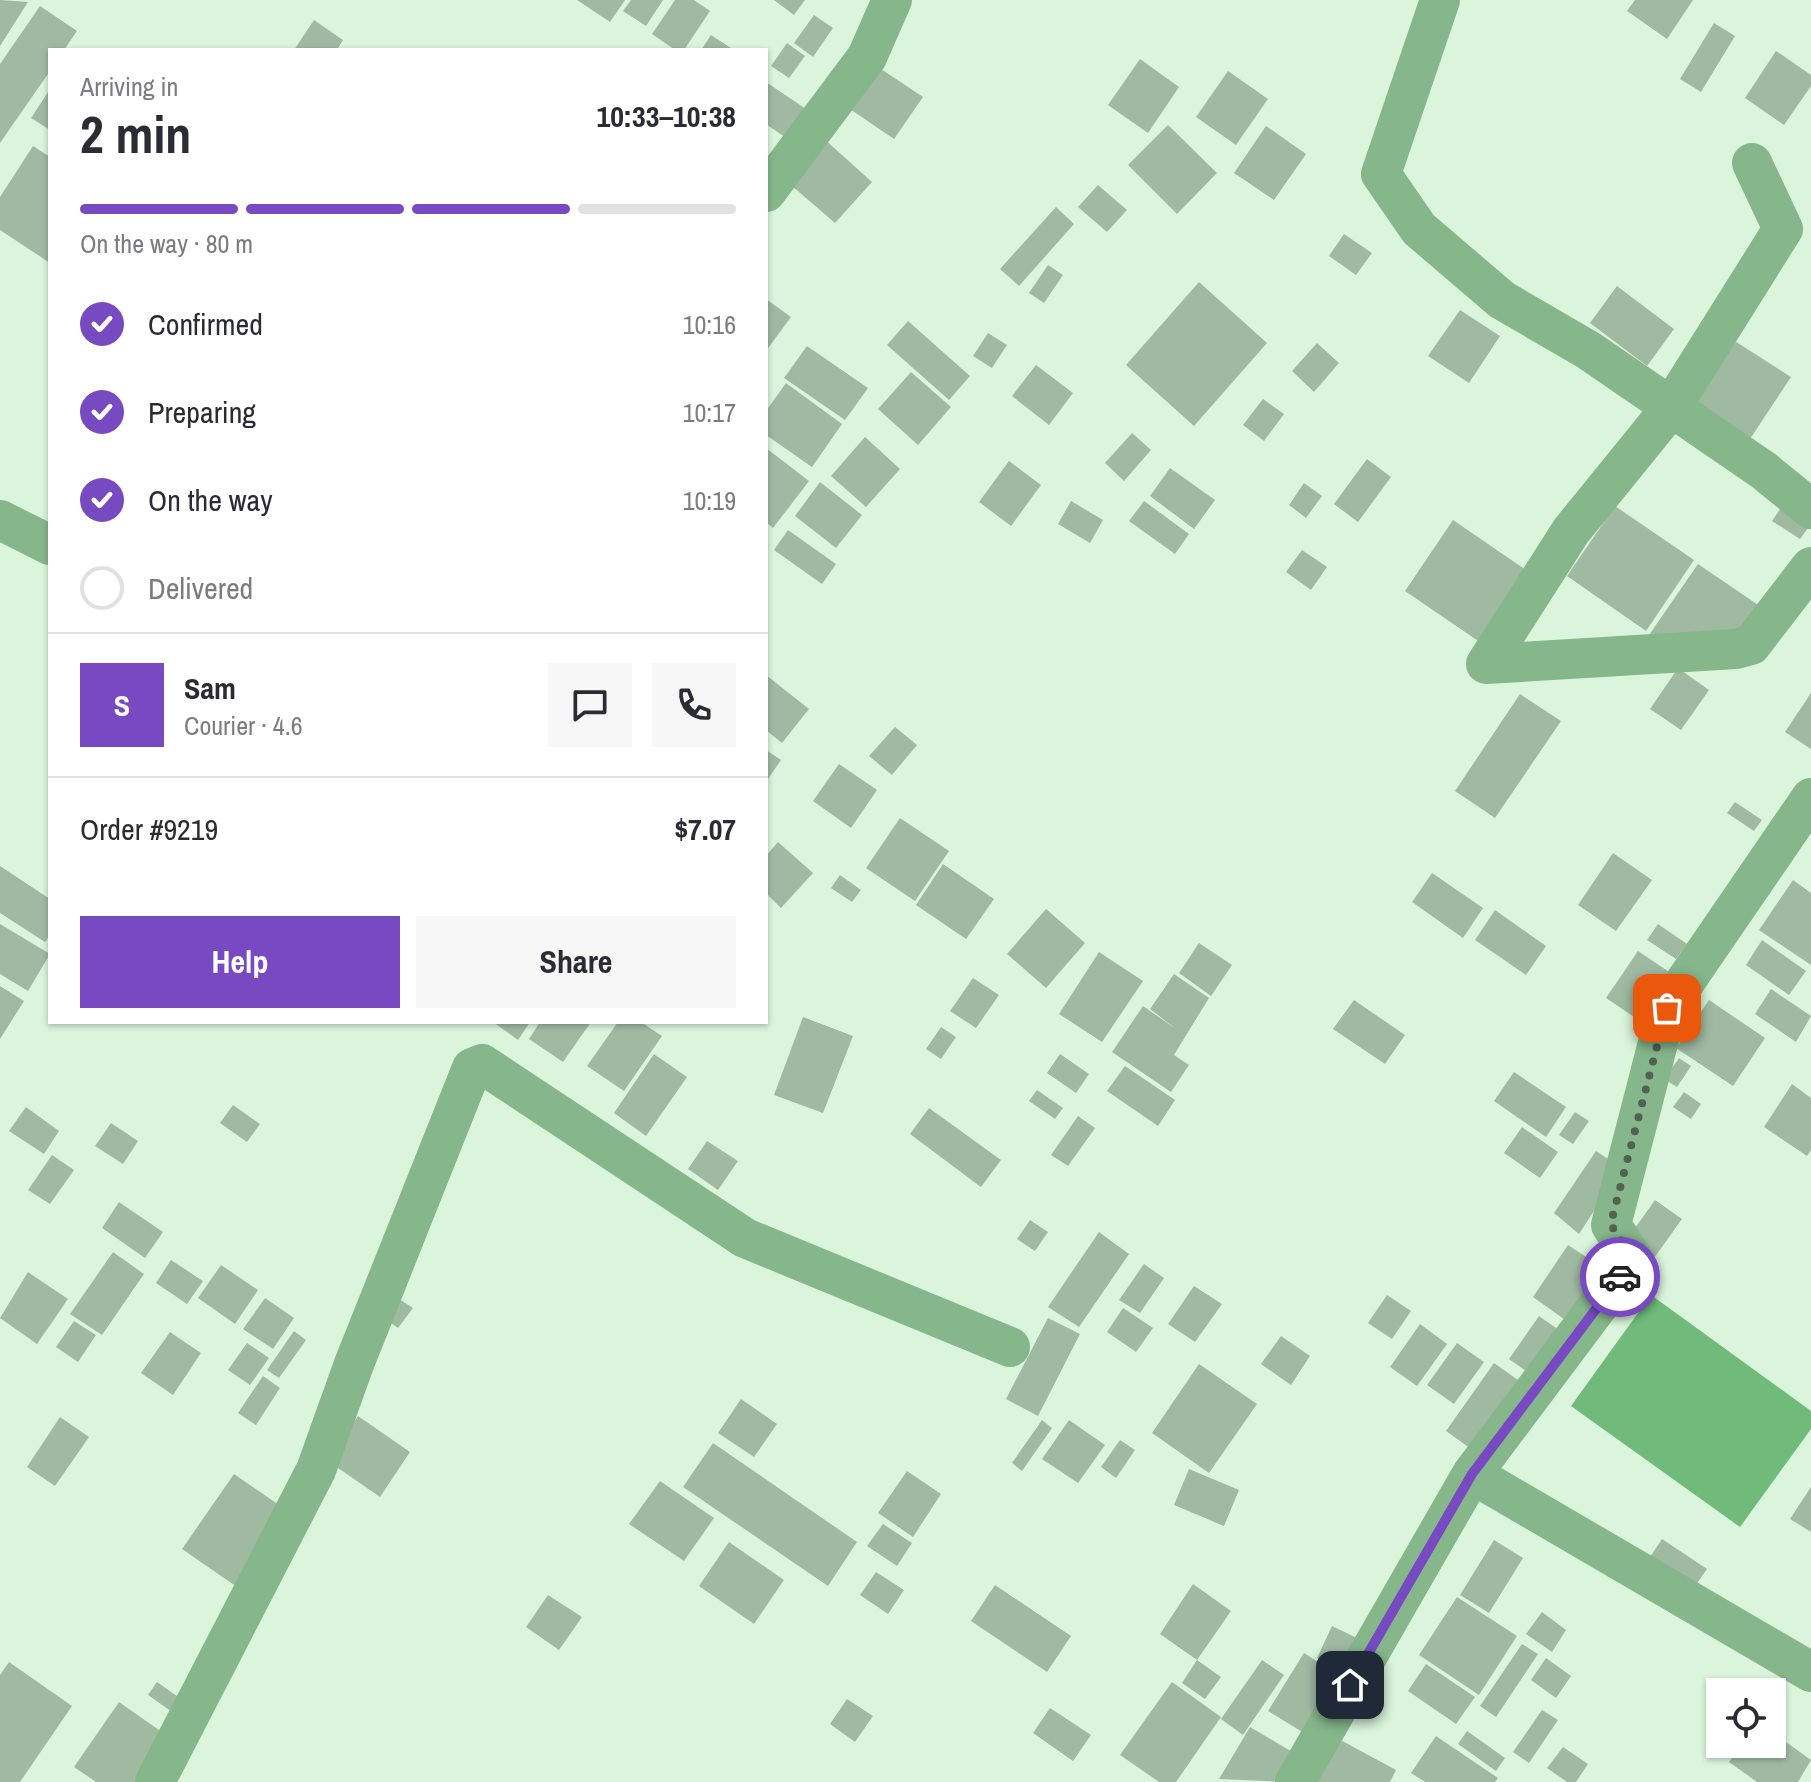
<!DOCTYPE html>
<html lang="en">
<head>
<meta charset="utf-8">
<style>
  :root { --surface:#fff; --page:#f7f7f7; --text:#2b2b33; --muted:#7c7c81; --line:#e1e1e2; --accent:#774ac2 }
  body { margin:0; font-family:"Archivo Narrow",sans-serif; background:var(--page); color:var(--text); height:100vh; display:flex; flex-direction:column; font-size:30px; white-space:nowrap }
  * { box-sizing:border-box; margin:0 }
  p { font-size:26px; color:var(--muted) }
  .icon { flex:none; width:44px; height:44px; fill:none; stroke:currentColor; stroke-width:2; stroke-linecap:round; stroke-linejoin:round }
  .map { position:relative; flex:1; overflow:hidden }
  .details { position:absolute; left:48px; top:48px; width:720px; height:976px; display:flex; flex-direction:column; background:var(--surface); border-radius:0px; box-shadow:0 2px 6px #0004 }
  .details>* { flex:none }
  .controls { position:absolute; left:1706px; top:1678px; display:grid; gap:16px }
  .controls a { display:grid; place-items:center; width:80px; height:80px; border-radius:0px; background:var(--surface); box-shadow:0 2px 6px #0004; font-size:40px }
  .pin { position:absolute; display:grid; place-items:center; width:68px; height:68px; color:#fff; margin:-34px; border-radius:16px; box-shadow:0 4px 12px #0006 }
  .courier { position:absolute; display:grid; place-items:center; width:80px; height:80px; margin:-40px; border:6px solid #774ac2; border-radius:50%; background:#fff; color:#222; box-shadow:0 2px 10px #0007 }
  .overview em { font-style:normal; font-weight:700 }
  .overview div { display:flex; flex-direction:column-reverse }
  .overview { display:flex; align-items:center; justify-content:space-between; height:136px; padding:0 32px }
  h1 { font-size:52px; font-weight:700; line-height:60px }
  .bar { display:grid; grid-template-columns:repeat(4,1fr); gap:12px 8px; align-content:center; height:96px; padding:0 32px }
  .bar i { height:10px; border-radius:6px; background:var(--line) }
  .bar .current { background:var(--accent) }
  .bar p { grid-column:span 4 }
  .line { display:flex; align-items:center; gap:20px; padding:0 32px; border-top:2px solid var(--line) }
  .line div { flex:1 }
  .round { display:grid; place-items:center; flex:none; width:84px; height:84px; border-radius:0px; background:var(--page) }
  ol { padding:0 32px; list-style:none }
  li { display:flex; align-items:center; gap:24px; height:88px }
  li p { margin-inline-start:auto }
  li .icon { padding:8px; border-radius:50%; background:var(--accent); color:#fff; stroke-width:4 }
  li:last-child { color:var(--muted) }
  li i { width:44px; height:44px; border:4px solid var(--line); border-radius:50% }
  .cta { display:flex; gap:16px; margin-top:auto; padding:16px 32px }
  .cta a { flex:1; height:92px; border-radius:0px; background:var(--accent); color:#fff; font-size:32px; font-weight:700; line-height:92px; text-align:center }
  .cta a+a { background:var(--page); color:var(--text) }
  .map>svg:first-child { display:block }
  .water { fill:#70bb7a }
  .building { fill:#a0baa2 }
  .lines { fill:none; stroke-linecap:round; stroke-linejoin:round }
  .minor { stroke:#86b78b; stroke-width:40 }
  .done { stroke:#526153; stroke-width:8; stroke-dasharray:0 14.4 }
  .route { stroke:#774ac2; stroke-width:10 }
</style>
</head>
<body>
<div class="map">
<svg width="1811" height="1782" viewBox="0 0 1811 1782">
  <rect width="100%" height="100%" fill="#daf5dc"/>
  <path class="water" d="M1651 1295 1811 1411V1429L1740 1527 1571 1406Z"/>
  <path class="building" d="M0 0 28 2 0 46Z
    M577 0H625L610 22Z
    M631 0H663L646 26 623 11Z
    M675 0H694L710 11 684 50H675L652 34Z
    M774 0H805L794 15Z
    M1635 0H1693L1667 39 1627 11Z
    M40 6 77 31 64 50H50V71L0 143V64Z
    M814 15 833 28 813 57 794 43Z
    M314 20 343 40 337 50H294Z
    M1714 23 1735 36 1701 92 1680 79Z
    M711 35 734 50H701Z
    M787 43 805 56 789 78 771 66Z
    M1776 51 1811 75V86L1784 125 1745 98Z
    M1140 59 1179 87 1148 133 1108 105Z
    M869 61 923 97 894 139 841 103Z
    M1228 71 1268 99 1236 145 1196 117Z
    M766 82 809 111 789 140 766 124Z
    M50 89V130L31 118Z
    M1168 125 1217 173 1177 214 1128 165Z
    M1266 126 1306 154 1274 200 1234 173Z
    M822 137 872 182 835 223 784 179Z
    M33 146 50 157V263L0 230V197Z
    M1098 185 1127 210 1107 232 1078 207Z
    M1056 207 1074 224 1019 286 1000 269Z
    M1344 234 1372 253 1356 275 1329 256Z
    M1048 265 1063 275 1044 303 1029 293Z
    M1199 282 1267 343 1194 426 1126 365Z
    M1617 286 1674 329 1647 366 1590 323Z
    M766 299 791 317 766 351Z
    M1460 310 1500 336 1469 383 1428 356Z
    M908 321 970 376 949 400 887 345Z
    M988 333 1007 345 992 368 973 356Z
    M1727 336 1791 377 1748 442 1685 401Z
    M1317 343 1339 363 1314 392 1292 371Z
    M807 346 868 388 845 420 784 378Z
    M1036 365 1073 393 1049 425 1012 396Z
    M911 372 951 407 918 445 878 409Z
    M786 383 842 424 812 467 766 435V411Z
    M1263 399 1284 414 1264 441 1243 425Z
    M1132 433 1151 450 1124 481 1105 463Z
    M865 437 900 469 866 507 831 476Z
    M766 448 809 481 773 528 766 522Z
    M1367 459 1391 477 1358 522 1334 504Z
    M1009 461 1041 485 1011 526 979 502Z
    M1170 468 1215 500 1194 529 1150 496Z
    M820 482 862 515 836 548 795 516Z
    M1304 483 1322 496 1306 518 1289 505Z
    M1071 501 1103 520 1090 543 1058 524Z
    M1144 501 1189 534 1175 554 1129 521Z
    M1783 505 1811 524 1800 539 1772 521Z
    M1615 506 1694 560 1646 631 1567 576Z
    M1453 520 1532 574 1484 645 1405 591Z
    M788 530 836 564 822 584 774 550Z
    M1302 550 1327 567 1311 590 1286 572Z
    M1698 564 1767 611 1753 633 1647 638Z
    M1678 668 1709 690 1681 730 1650 709Z
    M766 675 809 709 782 743 766 730Z
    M1811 693V749L1785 732Z
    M1520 694 1561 721 1495 818 1455 791Z
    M895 727 917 745 892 775 869 756Z
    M766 750 781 760 766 782Z
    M839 764 877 790 851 828 813 801Z
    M1735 802 1762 820 1754 831 1727 813Z
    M900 818 949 851 915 901 866 868Z
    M778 842 813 873 781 908 766 893V856Z
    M1613 853 1652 880 1616 931 1578 905Z
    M943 864 994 899 966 939 916 905Z
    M0 866 50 899V935L45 942 0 913Z
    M1432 873 1483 908 1463 938 1412 902Z
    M840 875 861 890 852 902 831 888Z
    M1793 880 1811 893V965L1759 930Z
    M1046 909 1085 943 1046 988 1007 954Z
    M1495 910 1546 946 1526 975 1475 940Z
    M0 924 50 954 28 991 0 974Z
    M1658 924 1687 944 1676 959 1647 940Z
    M1762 940 1806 971 1789 995 1746 965Z
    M1199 943 1232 965 1211 996 1179 973Z
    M1638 951 1678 978 1646 1025 1606 998Z
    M1099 952 1143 981 1102 1042 1059 1014Z
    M1174 974 1209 998 1174 1055 1189 1065 1171 1092 1112 1052 1143 1006 1176 1029 1150 1009Z
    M973 978 999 995 976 1028 950 1011Z
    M0 986 24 1001 0 1039Z
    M1771 989 1811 1016 1796 1042 1755 1014Z
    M1354 1000 1405 1035 1385 1064 1333 1029Z
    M1709 1000 1765 1038 1733 1086 1676 1048Z
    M803 1017 853 1036 823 1113 774 1095Z
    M493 1022H530L518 1040Z
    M540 1022H591L563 1062 529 1039Z
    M618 1022H641L662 1036 624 1091 587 1066Z
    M941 1027 956 1037 941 1059 926 1049Z
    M654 1054 687 1077 646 1136 614 1113Z
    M1060 1054 1089 1074 1076 1093 1047 1073Z
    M1679 1058 1691 1066 1677 1087 1664 1079Z
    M1125 1066 1175 1100 1158 1126 1107 1091Z
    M1514 1072 1566 1107 1546 1137 1494 1101Z
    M1792 1084 1811 1098V1150L1807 1156 1764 1127Z
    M1037 1090 1063 1108 1055 1119 1029 1101Z
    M1684 1092 1701 1104 1691 1119 1673 1107Z
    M233 1105 260 1124 247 1142 220 1123Z
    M26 1107 59 1131 44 1154 9 1131Z
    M929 1108 1001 1160 981 1187 910 1134Z
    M1575 1112 1589 1121 1573 1144 1559 1135Z
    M1078 1116 1095 1128 1068 1166 1051 1155Z
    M111 1123 138 1141 123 1164 95 1146Z
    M1522 1127 1558 1152 1540 1178 1504 1153Z
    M707 1141 738 1161 718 1190 688 1169Z
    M1596 1151 1622 1168 1579 1234 1554 1213Z
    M52 1155 74 1170 50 1204 28 1190Z
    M1655 1200 1682 1219 1652 1261 1625 1242Z
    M119 1202 163 1232 145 1258 102 1228Z
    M1030 1220 1048 1232 1035 1251 1017 1239Z
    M1099 1232 1129 1254 1079 1327 1048 1307Z
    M1568 1245 1612 1274 1575 1327 1533 1297Z
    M113 1252 144 1274 102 1335 70 1314Z
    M171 1260 203 1281 187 1304 156 1283Z
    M1144 1264 1164 1278 1140 1313 1119 1300Z
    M221 1265 258 1290 235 1324 198 1298Z
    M28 1272 68 1299 37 1344 0 1318Z
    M1194 1286 1222 1304 1195 1342 1168 1324Z
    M1387 1295 1411 1311 1392 1339 1368 1323Z
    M396 1297 413 1308 398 1328 382 1317Z
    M265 1298 294 1318 273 1349 243 1329Z
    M1123 1308 1153 1328 1136 1352 1107 1332Z
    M1539 1316 1566 1335 1536 1378 1509 1359Z
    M1048 1318 1080 1334 1038 1416 1006 1399Z
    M74 1321 96 1335 78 1362 56 1347Z
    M1420 1324 1447 1344 1417 1386 1390 1367Z
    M294 1331 306 1340 279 1378 267 1370Z
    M170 1332 201 1353 173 1395 141 1373Z
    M1281 1336 1310 1356 1291 1385 1261 1364Z
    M247 1343 269 1358 250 1385 228 1370Z
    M1457 1343 1484 1362 1454 1404 1427 1385Z
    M1494 1363 1529 1388 1481 1456 1446 1431Z
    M1199 1364 1257 1404 1209 1473 1152 1433Z
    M263 1376 280 1388 256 1425 238 1413Z
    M741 1399 777 1424 754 1457 718 1433Z
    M358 1416 410 1452 380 1497 328 1461Z
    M60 1417 89 1437 55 1486 27 1467Z
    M1042 1420 1052 1428 1022 1471 1012 1463Z
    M1069 1420 1105 1445 1078 1483 1042 1459Z
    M1120 1440 1135 1450 1116 1478 1101 1467Z
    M713 1443 857 1542 828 1586 683 1487Z
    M1189 1469 1239 1490 1224 1526 1174 1505Z
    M907 1471 941 1494 913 1537 878 1513Z
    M234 1474 292 1514 240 1589 182 1549Z
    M660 1481 714 1518 684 1561 629 1524Z
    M1811 1487V1532L1790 1519Z
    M883 1524 912 1543 897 1566 867 1546Z
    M1662 1539 1707 1569 1693 1589 1648 1560Z
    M1494 1540 1523 1558 1489 1613 1460 1595Z
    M729 1542 784 1580 754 1624 699 1586Z
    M876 1572 904 1590 888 1614 860 1595Z
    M1193 1584 1231 1611 1197 1660 1160 1634Z
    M995 1585 1071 1636 1047 1672 971 1621Z
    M548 1595 582 1617 559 1650 526 1627Z
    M1457 1597 1517 1636 1479 1695 1419 1655Z
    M1542 1612 1566 1630 1552 1652 1526 1634Z
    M1332 1626 1359 1639 1344 1670 1317 1658Z
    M1522 1644 1538 1654 1496 1717 1480 1706Z
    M1304 1653 1345 1679 1309 1736 1268 1711Z
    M1546 1658 1571 1676 1556 1698 1531 1680Z
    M1197 1660 1221 1677 1205 1699 1182 1683Z
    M1262 1660 1284 1675 1243 1735 1221 1719Z
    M9 1662 72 1706 20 1782H0V1675Z
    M1426 1664 1475 1697 1456 1724 1408 1691Z
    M157 1682 184 1701 175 1714 148 1695Z
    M1172 1682 1221 1717 1176 1782H1159L1120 1755Z
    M847 1699 873 1716 855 1742 830 1724Z
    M119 1702 169 1737 138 1782H96L74 1767Z
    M1050 1708 1091 1735 1073 1761 1033 1733Z
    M1542 1710 1558 1720 1529 1763 1513 1752Z
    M1250 1727 1301 1757 1286 1782 1219 1779Z
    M1467 1731 1505 1758 1496 1771 1458 1744Z
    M1772 1732 1811 1760 1798 1782H1757L1729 1762 1743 1744H1772Z
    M1436 1736 1498 1778 1495 1782H1425L1411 1773Z
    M1335 1737 1396 1770 1390 1782H1312Z
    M1563 1747 1588 1764 1576 1782H1567L1547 1768Z"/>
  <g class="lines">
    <path class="minor" d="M1440 0 1381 174 1419 229 1502 300 1588 350 1763 470 1811 509
      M1752 163 1783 229 1670 409 1571 531 1486 664 1736 649 1751 645 1811 567
      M766 192 867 57 892 0
      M0 520 50 545
      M1472 1474 1811 1672
      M155 1782 316 1470 354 1364 472 1068 482 1064 745 1238 1010 1347
      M1295 1782 1472 1474 1631 1262 1632 1257 1611 1225 1667 1008 1811 798"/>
  </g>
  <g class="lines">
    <path class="done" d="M1620 1277 1632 1257 1611 1225 1613 1215 1667 1008"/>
    <path class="route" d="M1350 1685 1472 1474 1620 1277"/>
  </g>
</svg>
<div class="controls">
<a><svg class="icon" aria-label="locate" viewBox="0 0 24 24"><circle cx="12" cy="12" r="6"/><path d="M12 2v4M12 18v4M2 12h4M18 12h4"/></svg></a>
</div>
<div class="pin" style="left:1667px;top:1008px;background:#ea580c"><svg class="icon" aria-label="bag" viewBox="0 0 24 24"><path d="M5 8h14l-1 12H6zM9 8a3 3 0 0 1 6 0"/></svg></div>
<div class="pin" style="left:1350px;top:1685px;background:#1f2937"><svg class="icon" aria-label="home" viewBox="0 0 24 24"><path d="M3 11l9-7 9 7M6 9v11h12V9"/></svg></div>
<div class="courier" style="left:1620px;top:1277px"><svg class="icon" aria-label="car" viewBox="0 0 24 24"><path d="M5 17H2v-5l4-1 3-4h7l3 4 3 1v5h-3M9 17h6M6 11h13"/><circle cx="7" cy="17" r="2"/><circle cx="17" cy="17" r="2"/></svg></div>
<section class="details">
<div class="overview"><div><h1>2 min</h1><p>Arriving in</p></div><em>10:33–10:38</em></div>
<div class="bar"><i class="current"></i><i class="current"></i><i class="current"></i><i></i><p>On the way · 80 m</p></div>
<ol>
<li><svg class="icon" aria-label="check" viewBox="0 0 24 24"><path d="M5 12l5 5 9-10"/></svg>Confirmed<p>10:16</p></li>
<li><svg class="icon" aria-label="check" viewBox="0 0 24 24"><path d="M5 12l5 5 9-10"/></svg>Preparing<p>10:17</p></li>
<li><svg class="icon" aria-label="check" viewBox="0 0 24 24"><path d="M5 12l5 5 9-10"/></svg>On the way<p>10:19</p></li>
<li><i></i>Delivered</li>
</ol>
<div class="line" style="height:144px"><b class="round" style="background:var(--accent);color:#fff">S</b><div><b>Sam</b><p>Courier · 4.6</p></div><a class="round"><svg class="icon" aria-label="chat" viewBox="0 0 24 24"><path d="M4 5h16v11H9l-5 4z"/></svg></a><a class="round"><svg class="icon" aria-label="phone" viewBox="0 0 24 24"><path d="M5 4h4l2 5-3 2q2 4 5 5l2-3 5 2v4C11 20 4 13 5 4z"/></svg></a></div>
<div class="line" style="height:104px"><div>Order #9219</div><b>$7.07</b></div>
<div class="cta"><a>Help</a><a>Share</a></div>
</section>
</div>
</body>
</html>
